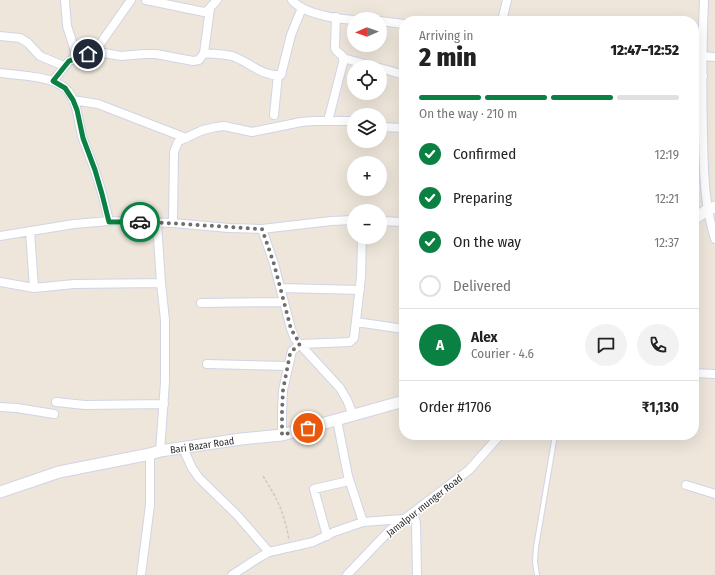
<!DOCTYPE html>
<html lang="en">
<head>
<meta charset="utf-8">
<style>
  :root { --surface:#fff; --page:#f2f2f2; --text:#222; --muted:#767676; --line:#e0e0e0; --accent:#0b8043 }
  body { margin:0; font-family:"Fira Sans Condensed",sans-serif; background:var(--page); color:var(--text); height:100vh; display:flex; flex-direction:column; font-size:15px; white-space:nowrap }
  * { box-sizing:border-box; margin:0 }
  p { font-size:13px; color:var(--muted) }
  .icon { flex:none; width:22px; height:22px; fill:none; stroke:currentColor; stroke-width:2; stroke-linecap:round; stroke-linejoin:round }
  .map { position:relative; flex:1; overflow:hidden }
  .side { position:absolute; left:399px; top:16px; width:300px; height:424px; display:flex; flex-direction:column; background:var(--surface); border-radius:16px; box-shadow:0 4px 16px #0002 }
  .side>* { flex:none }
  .needle { width:26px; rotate:268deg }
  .controls { position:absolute; left:347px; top:12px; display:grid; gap:8px }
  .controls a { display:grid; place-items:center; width:40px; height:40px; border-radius:50%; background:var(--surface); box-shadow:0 4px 16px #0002; font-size:20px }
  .pin { position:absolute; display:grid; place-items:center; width:34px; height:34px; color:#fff; margin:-17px; border:2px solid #fff; border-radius:50%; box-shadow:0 1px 4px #0007 }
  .courier { position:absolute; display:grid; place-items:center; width:40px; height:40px; margin:-20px; border:3px solid #0b8043; border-radius:50%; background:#fff; color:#222; box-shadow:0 1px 5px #0007 }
  .head em { font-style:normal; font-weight:800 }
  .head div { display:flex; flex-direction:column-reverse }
  .head { display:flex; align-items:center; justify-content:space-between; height:68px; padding:0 20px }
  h1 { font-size:26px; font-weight:800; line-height:30px }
  .bar { display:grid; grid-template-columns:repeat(4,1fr); gap:6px 4px; align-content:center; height:48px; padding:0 20px }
  .bar i { height:5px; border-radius:3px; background:var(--line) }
  .bar .active { background:var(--accent) }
  .bar p { grid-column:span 4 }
  .line { display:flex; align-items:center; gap:10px; padding:0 20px; border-top:1px solid var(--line) }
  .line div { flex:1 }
  .round { display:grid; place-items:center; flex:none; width:42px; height:42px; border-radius:21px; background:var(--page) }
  ol { padding:0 20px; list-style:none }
  li { display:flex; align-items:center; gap:12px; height:44px }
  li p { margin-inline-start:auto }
  li .icon { padding:4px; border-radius:50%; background:var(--accent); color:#fff; stroke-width:4 }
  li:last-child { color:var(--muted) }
  li i { width:22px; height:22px; border:2px solid var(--line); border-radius:50% }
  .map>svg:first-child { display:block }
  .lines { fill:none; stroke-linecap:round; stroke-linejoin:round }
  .service-casing { stroke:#d0d4e5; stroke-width:6 }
  .minor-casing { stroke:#d0d4e5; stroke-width:10 }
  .tertiary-casing { stroke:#d0d4e5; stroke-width:13 }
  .path { stroke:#c8c8c8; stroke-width:1.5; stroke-dasharray:3 2; stroke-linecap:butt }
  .service { stroke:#fff; stroke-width:4 }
  .minor { stroke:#fff; stroke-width:8 }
  .tertiary { stroke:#fff; stroke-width:11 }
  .done { stroke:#6f6c69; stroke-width:4; stroke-dasharray:0 7.2 }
  .route { stroke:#0b8043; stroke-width:5 }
  .labels { text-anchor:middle; stroke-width:3; stroke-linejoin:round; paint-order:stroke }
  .street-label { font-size:10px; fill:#2b2b2b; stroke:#fff }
</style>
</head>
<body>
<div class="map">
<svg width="715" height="575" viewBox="0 0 715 575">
  <rect width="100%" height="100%" fill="#eee6db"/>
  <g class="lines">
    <g class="service-casing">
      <path id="service" d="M537 575 535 562 536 547 555 435"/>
    </g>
    <g class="minor-casing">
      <path id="minor" d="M65 0 67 26 77 57
        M146 0 204 12 207 11 217 0
        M292 0C303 14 337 19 354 20
        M704 0C702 46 702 91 703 137 704 174 704 203 715 239
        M380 21 404 24
        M502 21 507 0
        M0 36 20 38 28 43 40 56 64 66
        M93 51 121 56 144 54H156L193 61 199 60 204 53 210 8
        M204 53C213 54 223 54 232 56 248 61 262 77 281 75L291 35 302 8
        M694 53 702 56 715 57
        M343 58 376 67
        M380 68 404 75
        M0 73C18 75 51 76 65 88 78 100 78 121 82 136 86 148 91 159 95 171 101 188 105 204 109 221
        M694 77 703 76
        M53 81 69 61 88 54 98 47 131 0
        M73 100 98 104 186 138
        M274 115 278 75
        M328 121 344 59C342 53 336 53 335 48L336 17
        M380 127 404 128
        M380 221 404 222
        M157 223 161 283 165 320V382L160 451
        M173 223 174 152 178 142 181 140 203 130 216 127 224 126 252 132 301 122 313 121H354
        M262 229 274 264 291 329 295 339 340 388 347 400 353 415
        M30 231 34 288
        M0 236 74 224 109 221 173 223 229 228 262 229 331 221 354 220
        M0 282 34 288 74 284 161 283
        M281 288 360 290
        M201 303 284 302
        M356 322 404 329
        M207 364 288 366
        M694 373 715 374
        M56 402 85 405 164 404
        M0 407 17 408 54 414
        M337 420 348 476 363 522
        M282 435V412L283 390 292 351 300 344 350 342 354 338 361 277 362 237
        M183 448 192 468 199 478 237 515 269 552
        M686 485 715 494
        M413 513 416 523 417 575
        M327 536 314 489 349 481
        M141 575 150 505V454
        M232 575 260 557 269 552 313 542 334 532 363 522 403 519
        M347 575 390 530 469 470 500 435"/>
    </g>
    <g class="tertiary-casing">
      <g id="tertiary">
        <path d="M694 219 707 210 715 207"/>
        <path id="s1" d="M0 492 59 472 150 454 160 451 241 439 282 435 404 401"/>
      </g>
    </g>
    <path class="path" d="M263 476C278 500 284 512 289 540"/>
    <use href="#service" class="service"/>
    <use href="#minor" class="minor"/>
    <use href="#tertiary" class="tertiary"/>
  </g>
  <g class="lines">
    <path class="done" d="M140 222C181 223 221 227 262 229L274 264 291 329 300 344 295 348 290 354 283 390 282 412V435L308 428"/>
    <path class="route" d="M88 54 69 61 53 81 65 88 73 100 77 110 83 138 95 170 102 194 109 222H140"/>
  </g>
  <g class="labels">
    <g class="street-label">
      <text dy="4" stroke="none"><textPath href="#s1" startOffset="208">Bari Bazar Road</textPath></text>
      <text transform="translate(424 505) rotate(-38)" y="4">Jamalpur munger Road</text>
    </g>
  </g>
</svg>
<div class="controls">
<a><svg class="needle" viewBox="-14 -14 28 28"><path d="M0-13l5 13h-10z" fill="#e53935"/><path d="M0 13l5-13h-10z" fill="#767676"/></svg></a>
<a><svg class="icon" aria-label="locate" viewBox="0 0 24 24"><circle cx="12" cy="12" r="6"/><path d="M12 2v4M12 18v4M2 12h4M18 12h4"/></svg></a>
<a><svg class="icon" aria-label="layers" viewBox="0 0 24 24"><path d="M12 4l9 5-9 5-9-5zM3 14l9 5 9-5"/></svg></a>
<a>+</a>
<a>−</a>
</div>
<div class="pin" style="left:308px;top:428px;background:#ea580c"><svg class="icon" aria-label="bag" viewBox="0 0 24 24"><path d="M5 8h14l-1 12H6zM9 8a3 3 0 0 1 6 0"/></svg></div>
<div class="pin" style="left:88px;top:54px;background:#1f2937"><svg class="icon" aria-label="home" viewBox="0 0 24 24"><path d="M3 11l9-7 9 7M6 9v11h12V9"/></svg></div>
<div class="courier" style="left:140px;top:222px"><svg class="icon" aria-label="car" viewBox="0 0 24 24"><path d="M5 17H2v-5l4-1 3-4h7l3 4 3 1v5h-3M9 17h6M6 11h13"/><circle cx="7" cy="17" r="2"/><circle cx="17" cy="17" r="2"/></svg></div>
<section class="side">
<div class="head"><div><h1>2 min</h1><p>Arriving in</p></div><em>12:47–12:52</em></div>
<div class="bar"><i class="active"></i><i class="active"></i><i class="active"></i><i></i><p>On the way · 210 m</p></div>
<ol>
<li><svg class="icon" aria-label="check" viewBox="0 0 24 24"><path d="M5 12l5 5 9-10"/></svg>Confirmed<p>12:19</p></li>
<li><svg class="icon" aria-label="check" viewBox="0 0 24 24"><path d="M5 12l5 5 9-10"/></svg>Preparing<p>12:21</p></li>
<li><svg class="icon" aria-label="check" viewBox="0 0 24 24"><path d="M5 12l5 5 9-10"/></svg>On the way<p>12:37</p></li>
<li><i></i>Delivered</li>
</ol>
<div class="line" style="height:72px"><b class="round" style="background:var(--accent);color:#fff">A</b><div><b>Alex</b><p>Courier · 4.6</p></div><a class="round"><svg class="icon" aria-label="chat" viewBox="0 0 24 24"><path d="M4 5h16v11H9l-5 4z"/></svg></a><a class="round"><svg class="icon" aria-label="phone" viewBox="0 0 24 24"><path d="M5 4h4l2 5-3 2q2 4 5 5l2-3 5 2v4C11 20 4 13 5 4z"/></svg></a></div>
<div class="line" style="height:52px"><div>Order #1706</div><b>₹1,130</b></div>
</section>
</div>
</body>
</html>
